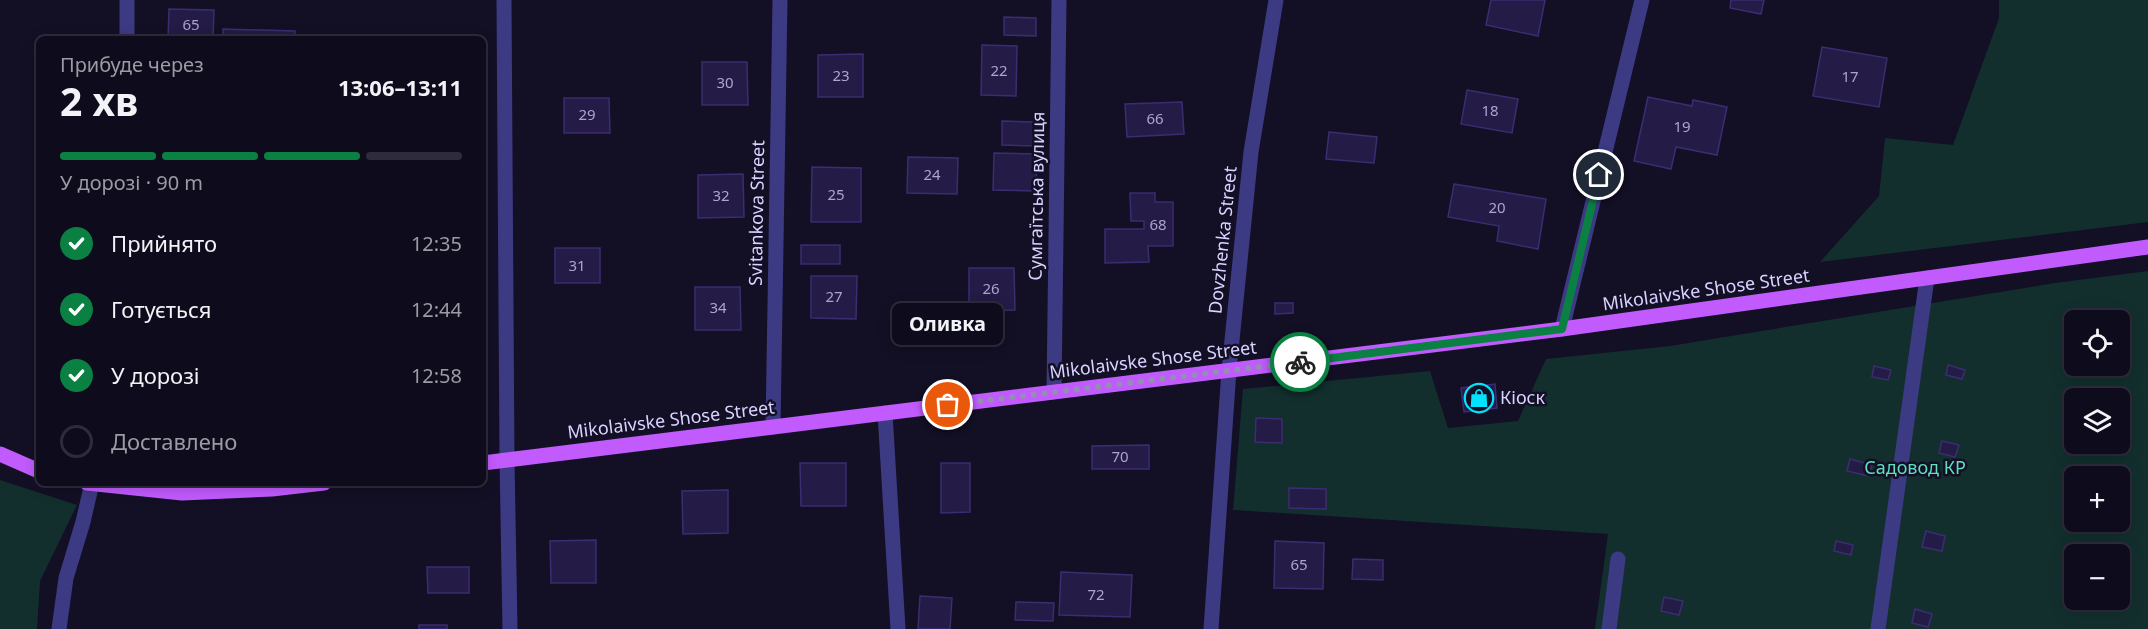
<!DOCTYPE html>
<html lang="uk">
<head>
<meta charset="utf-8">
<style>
  :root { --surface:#0e0b1c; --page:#1c1929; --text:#f1f3f6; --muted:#9b9ba3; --line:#2e2b3b; --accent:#0b8043 }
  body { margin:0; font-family:"Noto Sans",sans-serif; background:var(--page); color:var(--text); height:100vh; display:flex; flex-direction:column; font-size:22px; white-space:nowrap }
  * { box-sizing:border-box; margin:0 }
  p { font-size:20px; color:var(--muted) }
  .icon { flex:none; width:33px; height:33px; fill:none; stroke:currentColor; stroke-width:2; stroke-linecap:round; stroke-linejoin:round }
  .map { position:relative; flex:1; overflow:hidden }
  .drawer { position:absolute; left:36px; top:36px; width:450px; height:450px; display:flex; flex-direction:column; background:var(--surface); border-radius:9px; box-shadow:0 3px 15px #0003,0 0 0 2px var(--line) }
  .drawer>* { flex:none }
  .buttons { position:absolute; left:2064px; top:310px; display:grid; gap:12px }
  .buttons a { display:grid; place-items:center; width:66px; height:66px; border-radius:9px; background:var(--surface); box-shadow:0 3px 15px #0003,0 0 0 2px var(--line); font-size:30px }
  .pin { position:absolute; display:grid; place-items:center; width:51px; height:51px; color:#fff; margin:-26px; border:3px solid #fff; border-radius:50%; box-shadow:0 2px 6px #0007 }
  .courier { position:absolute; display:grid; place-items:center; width:60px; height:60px; margin:-30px; border:4px solid #0b8043; border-radius:50%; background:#fff; color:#222; box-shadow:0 2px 8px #0007 }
  .bubble { position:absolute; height:42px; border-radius:9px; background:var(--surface); box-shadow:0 3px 15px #0003,0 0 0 2px var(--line); font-size:20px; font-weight:700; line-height:42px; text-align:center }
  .overview em { font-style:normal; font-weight:700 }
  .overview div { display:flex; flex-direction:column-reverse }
  .overview { display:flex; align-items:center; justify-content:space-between; height:102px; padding:0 24px }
  h1 { font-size:39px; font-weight:700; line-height:45px }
  .bar { display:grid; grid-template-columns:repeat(4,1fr); gap:9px 6px; align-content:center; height:72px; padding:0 24px }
  .bar i { height:8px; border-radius:4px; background:var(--line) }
  .bar .on { background:var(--accent) }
  .bar p { grid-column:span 4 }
  ol { padding:0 24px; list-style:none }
  li { display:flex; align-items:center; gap:18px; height:66px }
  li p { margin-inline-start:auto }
  li .icon { padding:6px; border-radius:50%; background:var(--accent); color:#fff; stroke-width:4 }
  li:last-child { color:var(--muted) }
  li i { width:33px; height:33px; border:3px solid var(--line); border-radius:50% }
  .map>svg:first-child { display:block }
  .green { fill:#122f2e; fill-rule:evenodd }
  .building { fill:#241b46; stroke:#3b2d72; stroke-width:1.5 }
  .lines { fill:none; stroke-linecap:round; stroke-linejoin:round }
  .minor { stroke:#3d3a84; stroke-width:15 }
  .major { stroke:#c15bfe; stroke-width:15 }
  .done { stroke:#938eb3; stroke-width:6; stroke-dasharray:0 10.8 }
  .route { stroke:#0b8043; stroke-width:8 }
  .labels { text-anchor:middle; stroke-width:5; stroke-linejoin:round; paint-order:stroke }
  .number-label { font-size:15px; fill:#aba5d1 }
  .street-label { font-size:18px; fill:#d8d3ff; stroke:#130f25 }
  .poi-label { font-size:18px; fill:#d8d3ff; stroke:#130f25; text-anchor:start }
  .park-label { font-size:18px; fill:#5fdfbf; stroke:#130f25 }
</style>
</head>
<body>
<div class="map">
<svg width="2148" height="629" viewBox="0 0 2148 629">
  <rect width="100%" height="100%" fill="#130f25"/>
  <path class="green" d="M1999 0H2148V222L1820 262 1879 196 1885 138 1953 145 1999 18Z
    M2148 271V629H1595L1608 534 1233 510 1243 389 1430 371 1448 428 1518 421 1546 359 1670 346 2055 283ZM2074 321H2120V366H2074ZM2074 399H2120V444H2074ZM2074 477H2120V522H2074ZM2074 555H2120V600H2074Z
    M0 480 77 505 40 581 37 629H0Z"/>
  <path class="building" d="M1491 0H1545L1538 36 1486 25Z
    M1731 0H1764L1761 14 1730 8Z
    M169 9 214 10 213 39H168Z
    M1004 17 1036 18V36L1004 35Z
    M223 29 295 31V39H223Z
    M982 45 1017 46 1016 96 981 95Z
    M1822 47 1887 58 1879 107 1813 96Z
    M863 54V97H818V55Z
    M702 62H747L748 105H702Z
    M1467 90 1518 99 1512 133 1461 124Z
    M1648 97 1692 106 1693 100 1727 107 1717 155 1676 147 1671 169 1634 161Z
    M564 98H609L610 133H564Z
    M1182 102 1184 134 1127 137 1125 104Z
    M1002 121 1037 122V146L1002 145Z
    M1329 132 1377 137 1374 163 1326 159Z
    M994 153 1037 154 1036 191 993 190Z
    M908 157 958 158 957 194 907 193Z
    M812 167 861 168V222H811Z
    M743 174 744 217 698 218V175Z
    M1454 184 1546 199 1538 249 1497 241 1499 226 1448 217Z
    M1130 193H1155V202H1173V246H1148L1149 262 1105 263V229H1144V221H1131Z
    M801 245H840V264H801Z
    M555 248H600V283H555Z
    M969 268H1014L1015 310 969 311Z
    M811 276H857L856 319 811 318Z
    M695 287H740L741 330H695Z
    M1275 303H1293V313L1275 314Z
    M1948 365 1965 370 1962 379 1946 375Z
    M1874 366 1891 370 1888 380 1872 377Z
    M1495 384 1497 408 1464 412 1461 388Z
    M1256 418 1282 419V443L1255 442Z
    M1942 441 1959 445 1955 457 1939 453Z
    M1149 445V469H1092V446Z
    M1850 459 1872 465 1869 476 1847 471Z
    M800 463H846V506H801Z
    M941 463H970V512L941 513Z
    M1289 488 1326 489V509L1289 508Z
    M728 490V533L683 534 682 491Z
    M1926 531 1945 536 1942 551 1922 547Z
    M596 540V583H551L550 541Z
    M1275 541 1324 543 1323 589 1274 588Z
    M1836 541 1853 545 1851 555 1834 551Z
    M1353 559 1383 560V580L1352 579Z
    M427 567H469V593H428Z
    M1061 572 1132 575 1130 617 1059 615Z
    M920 596 952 598 950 629H918Z
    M1664 597 1683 601 1679 615 1661 611Z
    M1016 602 1054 603 1053 621 1015 620Z
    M1915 609 1932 614 1928 627 1912 623Z
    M419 625H447V629H419Z"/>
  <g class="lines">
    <path class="minor" d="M504 0 507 460 510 629
      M127 39V0
      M1562 329 1642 0
      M1054 392 1059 0
      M885 413 898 629
      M773 427 780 0
      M59 629 66 578 83 522 92 483
      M1211 629 1229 370 1251 152 1276 0
      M1609 629 1618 559
      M1878 629 1927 278"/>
    <path class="major" d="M0 454 39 471
      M483 463 1562 329 2148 247
      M87 483 182 493 272 489 324 483"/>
  </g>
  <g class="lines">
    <path class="done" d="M948 405 1300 362"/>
    <path class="route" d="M1300 362 1562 329 1599 175"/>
  </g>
  <defs>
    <g id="shop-ring" transform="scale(1.5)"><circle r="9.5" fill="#130f25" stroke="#01e3fd" stroke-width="1.5"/><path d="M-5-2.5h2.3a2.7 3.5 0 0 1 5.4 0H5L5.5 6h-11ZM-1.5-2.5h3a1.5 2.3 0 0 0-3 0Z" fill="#01e3fd"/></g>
  </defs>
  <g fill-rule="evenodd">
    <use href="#shop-ring" x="1479" y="398"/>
  </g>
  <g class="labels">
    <g class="number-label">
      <text x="191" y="30">65</text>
      <text x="999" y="76">22</text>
      <text x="841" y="81">23</text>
      <text x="1850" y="82">17</text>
      <text x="725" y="88">30</text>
      <text x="1490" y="116">18</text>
      <text x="587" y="120">29</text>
      <text x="1155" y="124">66</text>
      <text x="1682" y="132">19</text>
      <text x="932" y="180">24</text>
      <text x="836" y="200">25</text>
      <text x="721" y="201">32</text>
      <text x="1497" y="213">20</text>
      <text x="1158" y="230">68</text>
      <text x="577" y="271">31</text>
      <text x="991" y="294">26</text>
      <text x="834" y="302">27</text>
      <text x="718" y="313">34</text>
      <text x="1120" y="462">70</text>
      <text x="1299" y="570">65</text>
      <text x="1096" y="600">72</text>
    </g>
    <g class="street-label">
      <text transform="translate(1037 196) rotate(-89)" y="6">Сумгаїтська вулиця</text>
      <text transform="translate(757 213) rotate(-89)" y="6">Svitankova Street</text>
      <text transform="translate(1223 240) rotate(-84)" y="6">Dovzhenka Street</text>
      <text transform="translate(1706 290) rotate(-8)" y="6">Mikolaivske Shose Street</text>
      <text transform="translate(1153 360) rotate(-7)" y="6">Mikolaivske Shose Street</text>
      <text transform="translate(671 420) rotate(-7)" y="6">Mikolaivske Shose Street</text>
    </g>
    <g class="poi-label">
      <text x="1500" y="404">Кіоск</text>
    </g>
    <g class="park-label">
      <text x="1915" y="474">Садовод КР</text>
    </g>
  </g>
</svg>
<div class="buttons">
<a><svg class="icon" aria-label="locate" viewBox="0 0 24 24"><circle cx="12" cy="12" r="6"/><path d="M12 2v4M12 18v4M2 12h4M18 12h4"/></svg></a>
<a><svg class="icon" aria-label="layers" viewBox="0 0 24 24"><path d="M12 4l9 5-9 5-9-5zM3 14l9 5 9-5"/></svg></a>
<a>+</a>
<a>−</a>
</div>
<div class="pin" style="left:948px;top:405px;background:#ea580c"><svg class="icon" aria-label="bag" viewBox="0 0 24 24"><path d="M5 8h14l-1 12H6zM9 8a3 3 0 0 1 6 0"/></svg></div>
<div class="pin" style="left:1599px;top:175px;background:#1f2937"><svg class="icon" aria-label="home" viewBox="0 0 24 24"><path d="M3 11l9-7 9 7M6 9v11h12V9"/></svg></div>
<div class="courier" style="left:1300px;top:362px"><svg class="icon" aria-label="bike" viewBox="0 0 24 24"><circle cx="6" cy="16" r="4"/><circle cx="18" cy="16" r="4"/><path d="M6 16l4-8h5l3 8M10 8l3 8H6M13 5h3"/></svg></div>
<div class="bubble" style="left:892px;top:303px;width:111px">Оливка</div>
<section class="drawer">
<div class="overview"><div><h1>2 хв</h1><p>Прибуде через</p></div><em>13:06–13:11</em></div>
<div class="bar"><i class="on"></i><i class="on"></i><i class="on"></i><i></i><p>У дорозі · 90 m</p></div>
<ol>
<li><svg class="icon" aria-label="check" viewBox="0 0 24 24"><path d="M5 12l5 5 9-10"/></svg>Прийнято<p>12:35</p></li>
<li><svg class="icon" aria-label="check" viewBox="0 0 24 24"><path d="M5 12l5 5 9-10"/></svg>Готується<p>12:44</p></li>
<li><svg class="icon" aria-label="check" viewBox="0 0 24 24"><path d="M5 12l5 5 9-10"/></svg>У дорозі<p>12:58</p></li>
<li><i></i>Доставлено</li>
</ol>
</section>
</div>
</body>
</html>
